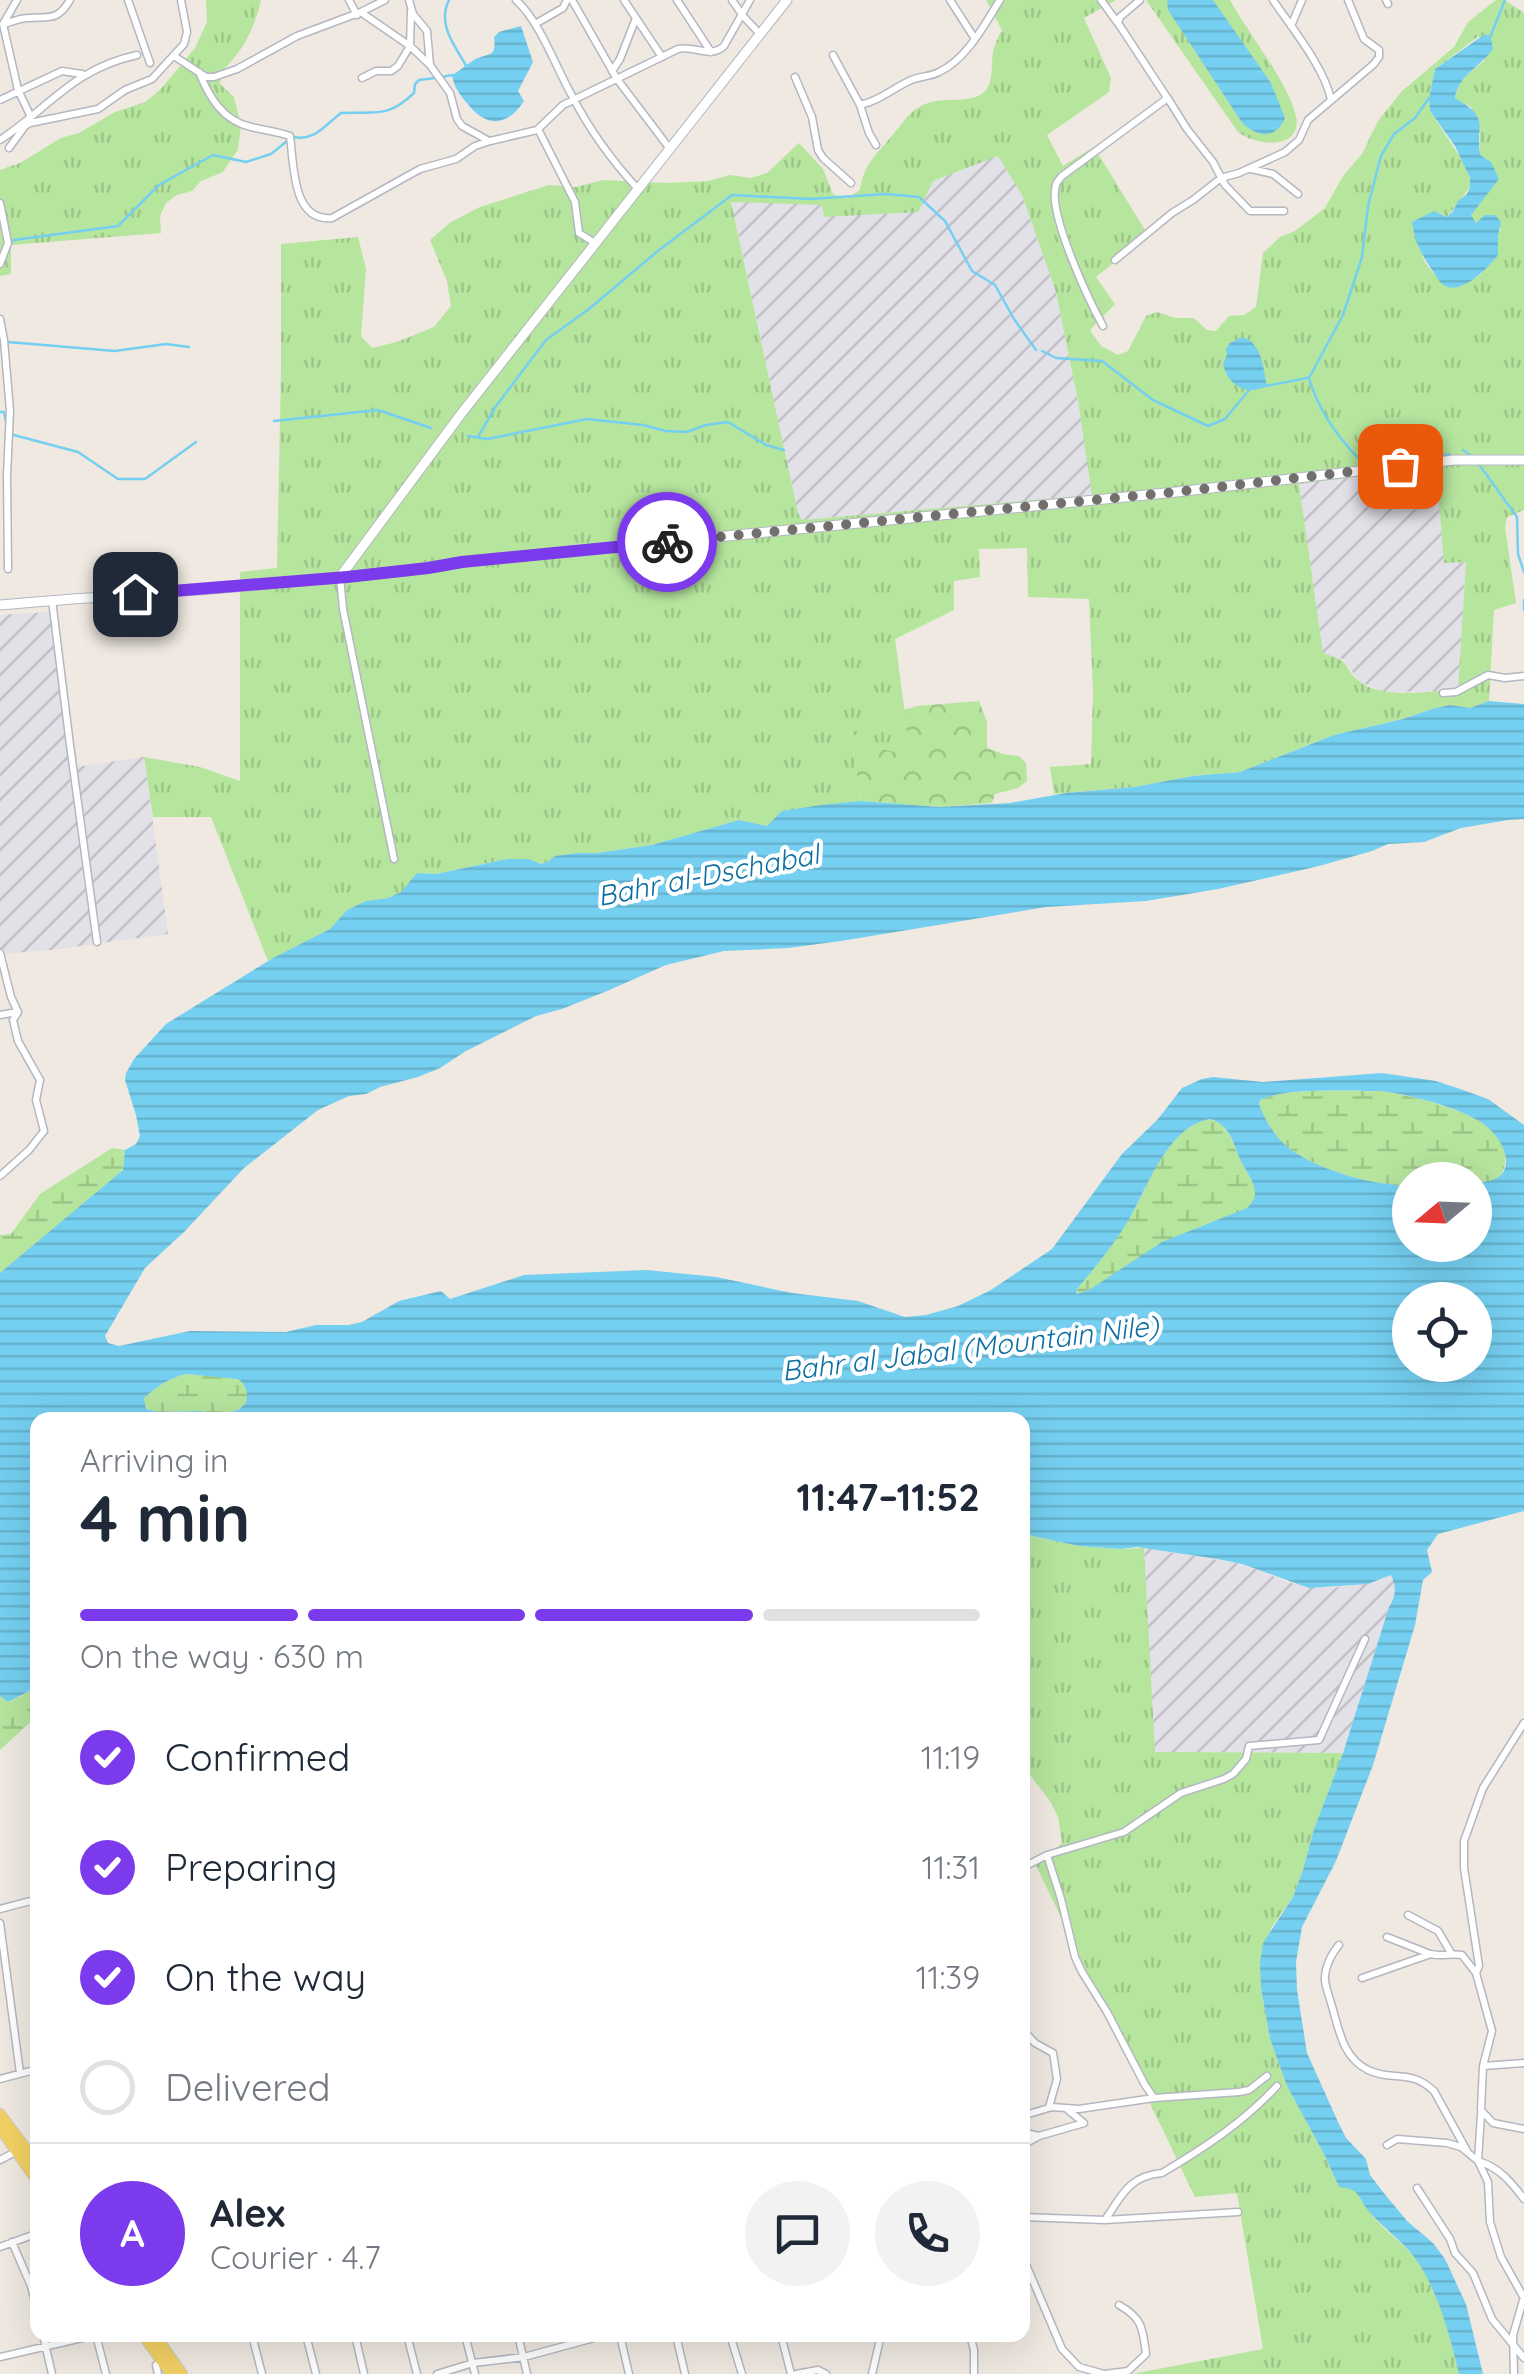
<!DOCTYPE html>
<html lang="en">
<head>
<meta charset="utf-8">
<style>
  :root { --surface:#fff; --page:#f2f2f3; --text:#1f2937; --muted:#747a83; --line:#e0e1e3; --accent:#7c3aed }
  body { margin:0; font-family:Quicksand,sans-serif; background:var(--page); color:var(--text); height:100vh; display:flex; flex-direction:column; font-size:38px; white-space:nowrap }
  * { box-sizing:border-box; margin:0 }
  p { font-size:32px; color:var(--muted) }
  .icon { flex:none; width:55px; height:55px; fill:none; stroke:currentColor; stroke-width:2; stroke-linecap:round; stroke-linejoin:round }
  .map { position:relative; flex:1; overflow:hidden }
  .sheet { position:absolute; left:30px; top:1412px; width:1000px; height:930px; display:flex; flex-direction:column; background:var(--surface); border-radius:20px; box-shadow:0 10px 40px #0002 }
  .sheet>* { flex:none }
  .needle { width:65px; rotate:251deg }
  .tools { position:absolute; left:1392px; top:1162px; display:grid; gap:20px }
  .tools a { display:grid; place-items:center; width:100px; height:100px; border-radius:50%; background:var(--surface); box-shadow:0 10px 40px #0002; font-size:50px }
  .pin { position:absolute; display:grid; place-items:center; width:85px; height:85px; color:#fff; margin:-42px; border-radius:20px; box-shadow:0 5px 15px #0006 }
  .courier { position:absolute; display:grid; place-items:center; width:100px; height:100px; margin:-50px; border:8px solid #7c3aed; border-radius:50%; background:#fff; color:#222; box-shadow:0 2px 12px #0007 }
  .summary em { font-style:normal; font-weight:700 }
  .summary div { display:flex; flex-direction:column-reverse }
  .summary { display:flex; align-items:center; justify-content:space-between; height:170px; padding:0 50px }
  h1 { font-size:65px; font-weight:700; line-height:75px }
  .bar { display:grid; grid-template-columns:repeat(4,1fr); gap:15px 10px; align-content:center; height:120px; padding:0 50px }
  .bar i { height:12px; border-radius:8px; background:var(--line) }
  .bar .selected { background:var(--accent) }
  .bar p { grid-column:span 4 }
  .line { display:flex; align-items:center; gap:25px; padding:0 50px; border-top:2px solid var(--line) }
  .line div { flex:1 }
  .round { display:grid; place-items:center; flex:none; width:105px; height:105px; border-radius:52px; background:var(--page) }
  ol { padding:0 50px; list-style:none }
  li { display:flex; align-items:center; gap:30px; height:110px }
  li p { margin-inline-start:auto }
  li .icon { padding:10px; border-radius:50%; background:var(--accent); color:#fff; stroke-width:4 }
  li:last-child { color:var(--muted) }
  li i { width:55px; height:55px; border:5px solid var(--line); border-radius:50% }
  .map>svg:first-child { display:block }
  .industrial { fill:url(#industrial-furrows) }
  .grass { fill:url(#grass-tufts); fill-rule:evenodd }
  .forest { fill:url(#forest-crowns) }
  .wetland { fill:url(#wetland-marsh) }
  .water { fill:url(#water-rules); fill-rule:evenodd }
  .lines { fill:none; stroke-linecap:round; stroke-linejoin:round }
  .stream { stroke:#75cff0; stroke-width:2.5 }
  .street-casing { stroke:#b4b7c1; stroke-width:9 }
  .secondary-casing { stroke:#b4b7c1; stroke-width:11 }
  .primary-casing { stroke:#c9c9c9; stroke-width:12 }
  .street { stroke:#fff; stroke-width:6 }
  .secondary { stroke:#fff; stroke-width:9 }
  .primary { stroke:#f2d163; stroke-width:10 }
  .done { stroke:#726f6d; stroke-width:10; stroke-dasharray:0 18 }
  .route { stroke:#7c3aed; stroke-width:12 }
  .labels { text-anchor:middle; stroke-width:8; stroke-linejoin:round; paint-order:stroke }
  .water-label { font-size:28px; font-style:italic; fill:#0d6fa3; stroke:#fff }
</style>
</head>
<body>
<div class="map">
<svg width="1524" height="2374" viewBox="0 0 1524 2374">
  <defs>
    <pattern id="industrial-furrows" width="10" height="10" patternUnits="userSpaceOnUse" patternTransform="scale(2.5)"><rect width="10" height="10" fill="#e3e1e8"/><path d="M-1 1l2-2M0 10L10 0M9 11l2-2" fill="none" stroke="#c3c1c7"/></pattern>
    <pattern id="grass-tufts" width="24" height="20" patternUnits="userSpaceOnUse" patternTransform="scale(2.5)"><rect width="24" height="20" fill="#b6e59e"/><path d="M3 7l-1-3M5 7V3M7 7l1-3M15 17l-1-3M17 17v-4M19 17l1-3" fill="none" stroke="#9dc588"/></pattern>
    <pattern id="forest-crowns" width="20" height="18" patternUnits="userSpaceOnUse" patternTransform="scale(2.5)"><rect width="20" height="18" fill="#b6e59e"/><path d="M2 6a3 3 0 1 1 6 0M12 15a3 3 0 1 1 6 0" fill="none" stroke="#9dc588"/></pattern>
    <pattern id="wetland-marsh" width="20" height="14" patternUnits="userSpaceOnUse" patternTransform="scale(2.5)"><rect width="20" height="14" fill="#b6e59e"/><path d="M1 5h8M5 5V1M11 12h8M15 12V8" fill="none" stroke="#9dc588"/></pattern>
    <pattern id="water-rules" width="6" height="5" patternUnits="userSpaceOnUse" patternTransform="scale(2.5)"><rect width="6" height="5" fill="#75cff0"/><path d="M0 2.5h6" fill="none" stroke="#66b2ce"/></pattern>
  </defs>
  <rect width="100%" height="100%" fill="#efe9e1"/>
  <path class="industrial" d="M998 155 1022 195 1056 292 1078 401 1093 495 802 520 798 513 731 201 822 205 824 216 933 181Z
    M1437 467 1444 563 1466 562 1458 691 1385 692 1360 682 1343 659 1323 654 1299 484Z
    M51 612 75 767 144 757 168 934 50 950 0 954V615Z
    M1144 1548 1242 1564 1290 1583 1331 1588 1379 1581 1391 1574 1395 1583V1597L1389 1607 1343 1753 1154 1752Z"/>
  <path class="grass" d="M206 0H261C254 29 244 50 222 71L220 84 234 97 241 126 238 149 223 172 201 181 192 191 177 195 166 203 160 216 161 233 11 245V274L0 276V170L20 163 61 138 79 133 115 112 145 102 160 90 195 48 207 22Z
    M986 0H1116L1084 18 1111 78 1109 92 1047 135 1063 166 1094 147 1148 235 1096 277 1115 304 1090 330 1101 346 1118 355 1128 351 1146 316 1157 312 1175 318H1194L1207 330 1216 331 1229 316 1244 315 1256 307 1263 253 1280 237 1295 231 1325 208 1343 176 1362 154 1378 121 1402 91 1454 47 1468 22 1496 0H1505L1524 13V510L1507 517 1505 527 1516 603 1494 610 1489 701 1470 708 1450 705 1432 709 1403 719 1334 735 1240 772 1193 776 1134 787 1054 794 1050 767 1091 764 1093 692 1089 599 1028 597 1027 548 979 549 980 577 954 581V610L895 639 910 751 901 754 872 746 860 731H850L861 801 783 811 767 826 739 820 652 845 597 853H576L555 856 549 861 541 864 529 859H507L436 874 423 873 401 892 388 898 366 901 347 910 330 929 268 961 211 817H153L144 757 200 767 240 781V572L277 568 281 371V244L358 237 366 269 361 336 372 348 397 342 434 327 451 306 447 281 430 240 451 222 480 207 549 185 576 187 603 180 667 183 708 181 730 175 751 178 767 173 799 143 823 169 833 194 846 199 860 190C864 164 875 156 891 137 904 122 911 107 932 102 947 98 975 103 985 91 994 81 991 64 993 52 995 44 998 37 1002 30ZM1479 36 1485 60C1472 71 1458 80 1455 99L1471 107 1480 133V155L1499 179 1473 211 1471 215 1473 222 1501 228 1498 236V255L1480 275 1456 287 1434 274 1424 261 1412 222 1440 213 1447 217 1470 187V178L1462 160 1430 111 1429 99 1435 69ZM998 156 1022 195 1056 292 1078 401 1092 495 802 520 798 513 731 202 822 205 824 217 918 212 933 181ZM1436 467 1444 563 1466 562 1458 690C1430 691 1382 699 1360 682 1341 666 1354 662 1323 653L1299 484Z
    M1146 0H1230C1248 33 1288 82 1296 116 1303 150 1257 147 1238 132Z
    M1023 1534 1079 1546 1121 1549 1144 1548 1155 1752 1343 1753 1314 1829 1303 1870 1293 1897 1271 1928 1261 1988 1270 2039 1287 2086 1325 2156 1339 2187C1343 2187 1349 2186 1353 2189 1357 2191 1371 2214 1376 2220 1388 2233 1404 2244 1415 2258 1439 2291 1450 2335 1459 2374H1132L1263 2349 1237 2193 1195 2197 1033 1859 1053 1851 1062 1843 1058 1817 1050 1801 1023 1766Z"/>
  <path class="forest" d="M979 701 987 722V748L1003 754 1019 756 1026 763 1027 781 1018 788 995 794 992 803 939 807 861 801 850 731H860L872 746 902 754 910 751 904 710 917 706Z"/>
  <path class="wetland" d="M1382 1091C1413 1096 1469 1109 1493 1131 1515 1152 1507 1191 1475 1180H1410V1186C1373 1185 1320 1171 1290 1149 1275 1138 1265 1120 1259 1104L1260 1100C1286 1087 1350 1092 1382 1091Z
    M1211 1119C1232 1128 1231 1143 1241 1161 1246 1172 1262 1190 1253 1204 1247 1213 1215 1220 1204 1225 1164 1244 1126 1268 1089 1290L1076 1294 1077 1289C1097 1265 1118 1239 1133 1212 1151 1180 1168 1126 1211 1119Z
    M112 1148 125 1150 123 1169 117 1176 0 1273V1235L11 1234 40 1194Z
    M186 1374 238 1378C247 1386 248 1391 246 1403L238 1410 218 1415 202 1411 159 1412 146 1409 144 1398C156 1387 169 1378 186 1374Z
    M37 1687V1716L0 1750V1696L9 1702Z"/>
  <path class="water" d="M1167 0H1213L1271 83 1285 118C1275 140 1259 137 1243 124L1168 10Z
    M521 26 533 62 518 91 524 101C510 123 491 129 472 109 463 98 454 90 452 75 460 71 467 64 474 60 488 52 497 59 494 37L499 32Z
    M1485 34 1491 38 1493 49C1481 66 1458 76 1455 98 1490 119 1476 120 1480 155L1491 162 1499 179 1471 215 1476 223 1485 215H1495L1501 222 1498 236V255C1489 267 1462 295 1445 286 1438 282 1435 273 1430 267 1421 254 1414 239 1412 222L1434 211 1447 217 1453 211 1458 201 1467 194 1470 187V178L1455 146 1430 111 1429 99 1435 69Z
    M1242 337C1262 342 1263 368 1267 386 1247 396 1228 386 1223 364L1227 355 1226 349 1230 343Z
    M1489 701 1524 704V819L1508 820 1461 828 1424 842 1388 844 1372 851 1319 866 1218 889 1146 901 1046 907 841 941 788 948 724 951 666 965 607 991 562 1009 536 1016 466 1051 440 1068 418 1077 380 1087 366 1094 349 1096 318 1110 244 1168 184 1232 145 1268 105 1336 108 1343 119 1346 190 1331 286 1332 316 1325H348L362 1322 399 1301 441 1291 450 1299 524 1275 647 1270 716 1277 792 1293 858 1301 905 1317 926 1315 958 1306 991 1290 1052 1249 1122 1154 1158 1119 1182 1088 1202 1079 1213 1077 1263 1082 1382 1073 1436 1081 1463 1090 1488 1099 1524 1125V1511L1438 1534 1427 1550 1432 1572 1423 1580 1415 1625 1373 1765 1336 1861 1302 1927 1296 1962 1297 1990 1307 2053 1338 2122 1346 2138 1366 2159 1370 2175 1383 2192 1407 2221 1433 2243 1445 2259 1466 2304 1483 2374H1459C1450 2336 1438 2290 1415 2258 1403 2242 1385 2229 1371 2214 1357 2198 1362 2189 1339 2187L1325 2156 1287 2086 1270 2039 1261 1988 1260 1962 1263 1943 1293 1897 1303 1870 1314 1829 1343 1753 1389 1607C1396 1596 1397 1587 1391 1575L1368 1584 1309 1588 1242 1564 1217 1559 1137 1547 1121 1549 1079 1546 1023 1534 1022 1420H38L37 1687 8 1702 0 1696V1273L123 1170 125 1150 136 1144 140 1136 136 1115 125 1080 126 1073 134 1059 166 1024 273 958 330 929 347 910 366 901 388 898 401 892 417 873 436 874 507 859H529L541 864 549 861 555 856 576 853H597L652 845 739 820 767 826 782 811 821 805 861 801 939 807 1010 803 1066 793 1134 787 1193 776 1240 772 1334 735 1403 719 1432 709 1450 705 1470 708ZM1382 1091C1414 1096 1451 1105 1479 1121 1508 1138 1523 1184 1475 1182V1245H1410V1186C1373 1185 1320 1171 1290 1149 1275 1138 1265 1120 1259 1104L1260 1100C1285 1087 1351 1091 1382 1091ZM1211 1119C1230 1127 1232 1140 1239 1157 1246 1174 1266 1192 1247 1208L1162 1242 1089 1290 1076 1294 1077 1289C1094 1269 1111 1248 1125 1226 1147 1192 1165 1126 1211 1119ZM1410 1300H1475V1365H1410ZM186 1374 238 1379C247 1386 248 1391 246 1403L238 1410 218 1415 201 1411 159 1412 146 1409 144 1398C156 1387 169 1378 186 1374Z"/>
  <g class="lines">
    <path class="stream" d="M449 0C437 24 454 45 467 67
      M1489 40 1505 0
      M442 77 452 75
      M293 137C315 141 324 126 341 113 375 111 387 119 414 93L415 84 419 80 435 78
      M9 243 14 240 118 226 159 185 213 155 246 162 271 154 287 141
      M8 342 115 351 166 344 189 347
      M1042 351 1056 358 1102 361 1153 400 1208 426 1225 419 1250 389
      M1266 386 1307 378
      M0 412H4L7 427
      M274 421 378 410 431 428
      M10 434 78 452 118 479H145L196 442
      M468 436 487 439 587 419 643 425 666 431 687 432 706 425 728 422 766 445 784 450
      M478 437 496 406 546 340 589 309 659 250 732 195 810 199 886 194 919 197 945 221 972 271 995 285 1014 319 1036 350
      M1463 450 1473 457
      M1422 459 1449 454
      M1478 463 1517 517 1518 554 1524 572
      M1385 465 1379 462H1362C1338 438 1318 410 1309 378L1343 315 1362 257 1368 206 1381 156 1394 134 1415 118 1429 98
      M1524 600V610"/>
    <g class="street-casing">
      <path id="street" d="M17 0 3 24 18 90 30 115
        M128 0 150 63
        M349 0 357 15
        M409 0 413 14 427 31 430 65 450 93 457 119 462 126 489 141
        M516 0C540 22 555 65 571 94 589 129 612 161 638 189
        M572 0 617 79 670 149
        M624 0 662 57
        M677 0 711 52
        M732 0 743 16 760 34
        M950 0 975 39
        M1101 0 1117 22
        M1273 0C1291 27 1325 68 1331 100
        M1386 0 1388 4
        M362 13 410 46 430 65
        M4 24C11 22 20 18 28 18 49 16 57 22 70 0
        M535 24 563 8 567 0
        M1291 26 1302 0
        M833 55 860 105 869 133 876 145
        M174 56 206 77H214L237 69 297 36 361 12 385 0
        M612 71 620 59 636 18
        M199 72C209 97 223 121 251 127 264 130 278 132 290 136 294 165 292 222 332 218L420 169 456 159 475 146 490 141 537 130 563 105 678 49C695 45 710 59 724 46L750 0
        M795 77 812 117 818 150 823 158 851 183
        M362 78 376 71H391L398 66 410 46 411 11
        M1167 97 1187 129 1213 162 1225 185 1250 211H1284
        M0 100 62 71 82 74
        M860 105C879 101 892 89 909 81 919 76 930 77 939 72 966 60 985 24 1000 0
        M538 129 575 202 579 233 595 243
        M0 140C50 107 73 69 137 55
        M9 148 25 126 30 123 98 109 125 90 152 79 184 44 187 32 181 0
        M1251 169 1273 174 1298 194
        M0 203 8 243 0 264
        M1115 260 1172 213 1193 200 1221 178 1239 173 1285 152 1299 140 1308 120 1374 64 1379 57V50L1364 39 1348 0
        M0 319 4 340 10 411 7 475 8 569
        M1103 326C1088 299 1051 219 1055 190 1056 182 1057 182 1062 176L1165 100 1166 96 1118 23 1120 17 1140 0
        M340 577 343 609 394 859
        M52 600 70 745 97 942
        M1443 693 1456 692 1488 675 1505 678 1524 676
        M0 953 11 997 18 1012 13 1020 18 1041 40 1080 36 1100 44 1131 29 1150 0 1176
        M0 1015 17 1012
        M1524 1723 1483 1788 1464 1841V1868L1479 1966 1476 1973 1492 2031 1483 2066 1481 2110 1493 2123 1524 2129
        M1047 1855 1061 1899 1075 1957 1082 1972 1107 2012 1145 2085 1154 2098
        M1022 1868 1047 1855 1124 1832 1181 1793 1224 1779 1233 1774 1246 1759 1249 1746 1319 1740 1365 1639
        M0 1909 38 1899
        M1408 1915 1438 1931 1451 1953
        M0 1923 20 2073
        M1387 1937 1430 1954
        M1339 1945C1331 1954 1324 1969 1325 1981 1326 1988 1329 1996 1331 2003 1339 2029 1342 2057 1368 2070 1393 2082 1409 2068 1434 2091L1467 2151
        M1362 1978 1431 1954C1442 1957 1450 1953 1462 1955L1476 1973
        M1022 2029 1035 2043 1053 2053 1057 2079 1049 2107
        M1483 2066 1524 2063
        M0 2079 38 2069
        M1481 2114 1478 2161C1499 2167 1511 2182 1524 2199
        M1022 2116 1052 2107 1079 2109 1154 2098 1239 2092 1249 2090 1267 2076
        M1022 2132 1039 2136 1084 2123 1068 2110
        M1387 2145 1397 2139 1447 2143 1461 2147 1478 2161 1488 2182 1490 2222 1501 2257 1524 2298
        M1022 2151 1028 2142 1039 2136
        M0 2160 19 2150
        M1417 2188 1450 2239 1455 2253 1473 2273 1492 2319 1524 2358
        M1022 2217 1105 2220 1238 2212
        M1105 2220C1122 2195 1129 2176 1162 2173 1204 2148 1244 2122 1277 2086
        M12 2242 31 2286 38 2313
        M0 2247 38 2233
        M1022 2255 1062 2349 1079 2367 1104 2374
        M43 2335 52 2374
        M96 2335 106 2374
        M252 2335 262 2374
        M306 2335 316 2374
        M355 2335 364 2374
        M407 2335 417 2374
        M465 2335 475 2374
        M518 2335 527 2374
        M620 2335 629 2374
        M676 2335 685 2374
        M730 2335 742 2374
        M781 2335 791 2374
        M970 2335 974 2350V2374
        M0 2357 95 2335
        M156 2365 158 2374
        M437 2374 473 2363 524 2357 605 2335
        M796 2374 818 2370 826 2374
        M872 2374 881 2335
        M1105 2374 1128 2371 1146 2354C1143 2328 1142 2318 1119 2305
        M1514 2374 1513 2335 1524 2297"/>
    </g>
    <g class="secondary-casing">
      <path id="secondary" d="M340 577 461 414 787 0
        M0 605C111 595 221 590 332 578 375 574 420 571 462 562L1176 492 1454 460H1524"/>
    </g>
    <g class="primary-casing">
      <path id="primary" d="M0 2114 38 2165
        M0 2128 38 2182
        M143 2335 171 2374
        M155 2335 182 2374"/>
    </g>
    <use href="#street" class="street"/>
    <use href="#secondary" class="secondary"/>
    <use href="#primary" class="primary"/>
  </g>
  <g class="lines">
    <path class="done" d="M667 542 1176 492 1400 466"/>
    <path class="route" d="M135 594 347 577 428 568 462 562 667 542"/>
  </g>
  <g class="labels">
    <g class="water-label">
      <text transform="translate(708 875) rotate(-11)" y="10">Bahr al-Dschabal</text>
      <text transform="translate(970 1348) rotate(-7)" y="10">Bahr al Jabal (Mountain Nile)</text>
    </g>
  </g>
</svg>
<div class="tools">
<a><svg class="needle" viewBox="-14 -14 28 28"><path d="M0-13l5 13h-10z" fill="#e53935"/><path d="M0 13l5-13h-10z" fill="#747a83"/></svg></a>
<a><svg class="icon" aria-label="locate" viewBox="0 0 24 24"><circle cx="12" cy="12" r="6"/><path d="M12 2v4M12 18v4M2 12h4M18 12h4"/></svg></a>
</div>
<div class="pin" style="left:1400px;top:466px;background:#ea580c"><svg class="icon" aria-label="bag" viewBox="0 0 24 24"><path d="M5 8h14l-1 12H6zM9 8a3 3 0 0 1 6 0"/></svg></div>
<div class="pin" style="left:135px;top:594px;background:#1f2937"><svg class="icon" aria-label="home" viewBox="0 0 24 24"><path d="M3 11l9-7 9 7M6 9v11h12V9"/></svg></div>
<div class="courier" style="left:667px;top:542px"><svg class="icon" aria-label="bike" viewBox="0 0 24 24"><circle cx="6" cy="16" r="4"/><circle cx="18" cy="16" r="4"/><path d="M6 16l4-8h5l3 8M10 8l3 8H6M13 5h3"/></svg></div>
<section class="sheet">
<div class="summary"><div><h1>4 min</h1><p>Arriving in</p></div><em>11:47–11:52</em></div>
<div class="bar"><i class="selected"></i><i class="selected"></i><i class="selected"></i><i></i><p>On the way · 630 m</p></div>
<ol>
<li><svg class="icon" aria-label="check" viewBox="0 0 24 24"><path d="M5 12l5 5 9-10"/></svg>Confirmed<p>11:19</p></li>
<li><svg class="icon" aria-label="check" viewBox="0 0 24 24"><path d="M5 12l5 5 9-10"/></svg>Preparing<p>11:31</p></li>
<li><svg class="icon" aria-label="check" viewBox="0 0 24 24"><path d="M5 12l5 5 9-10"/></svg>On the way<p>11:39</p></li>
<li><i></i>Delivered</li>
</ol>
<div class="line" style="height:180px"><b class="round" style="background:var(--accent);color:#fff">A</b><div><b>Alex</b><p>Courier · 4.7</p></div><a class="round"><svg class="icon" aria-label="chat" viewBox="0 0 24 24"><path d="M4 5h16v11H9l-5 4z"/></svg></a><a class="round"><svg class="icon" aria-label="phone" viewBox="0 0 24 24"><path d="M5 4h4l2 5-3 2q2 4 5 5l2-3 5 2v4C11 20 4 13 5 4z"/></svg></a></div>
</section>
</div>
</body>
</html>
